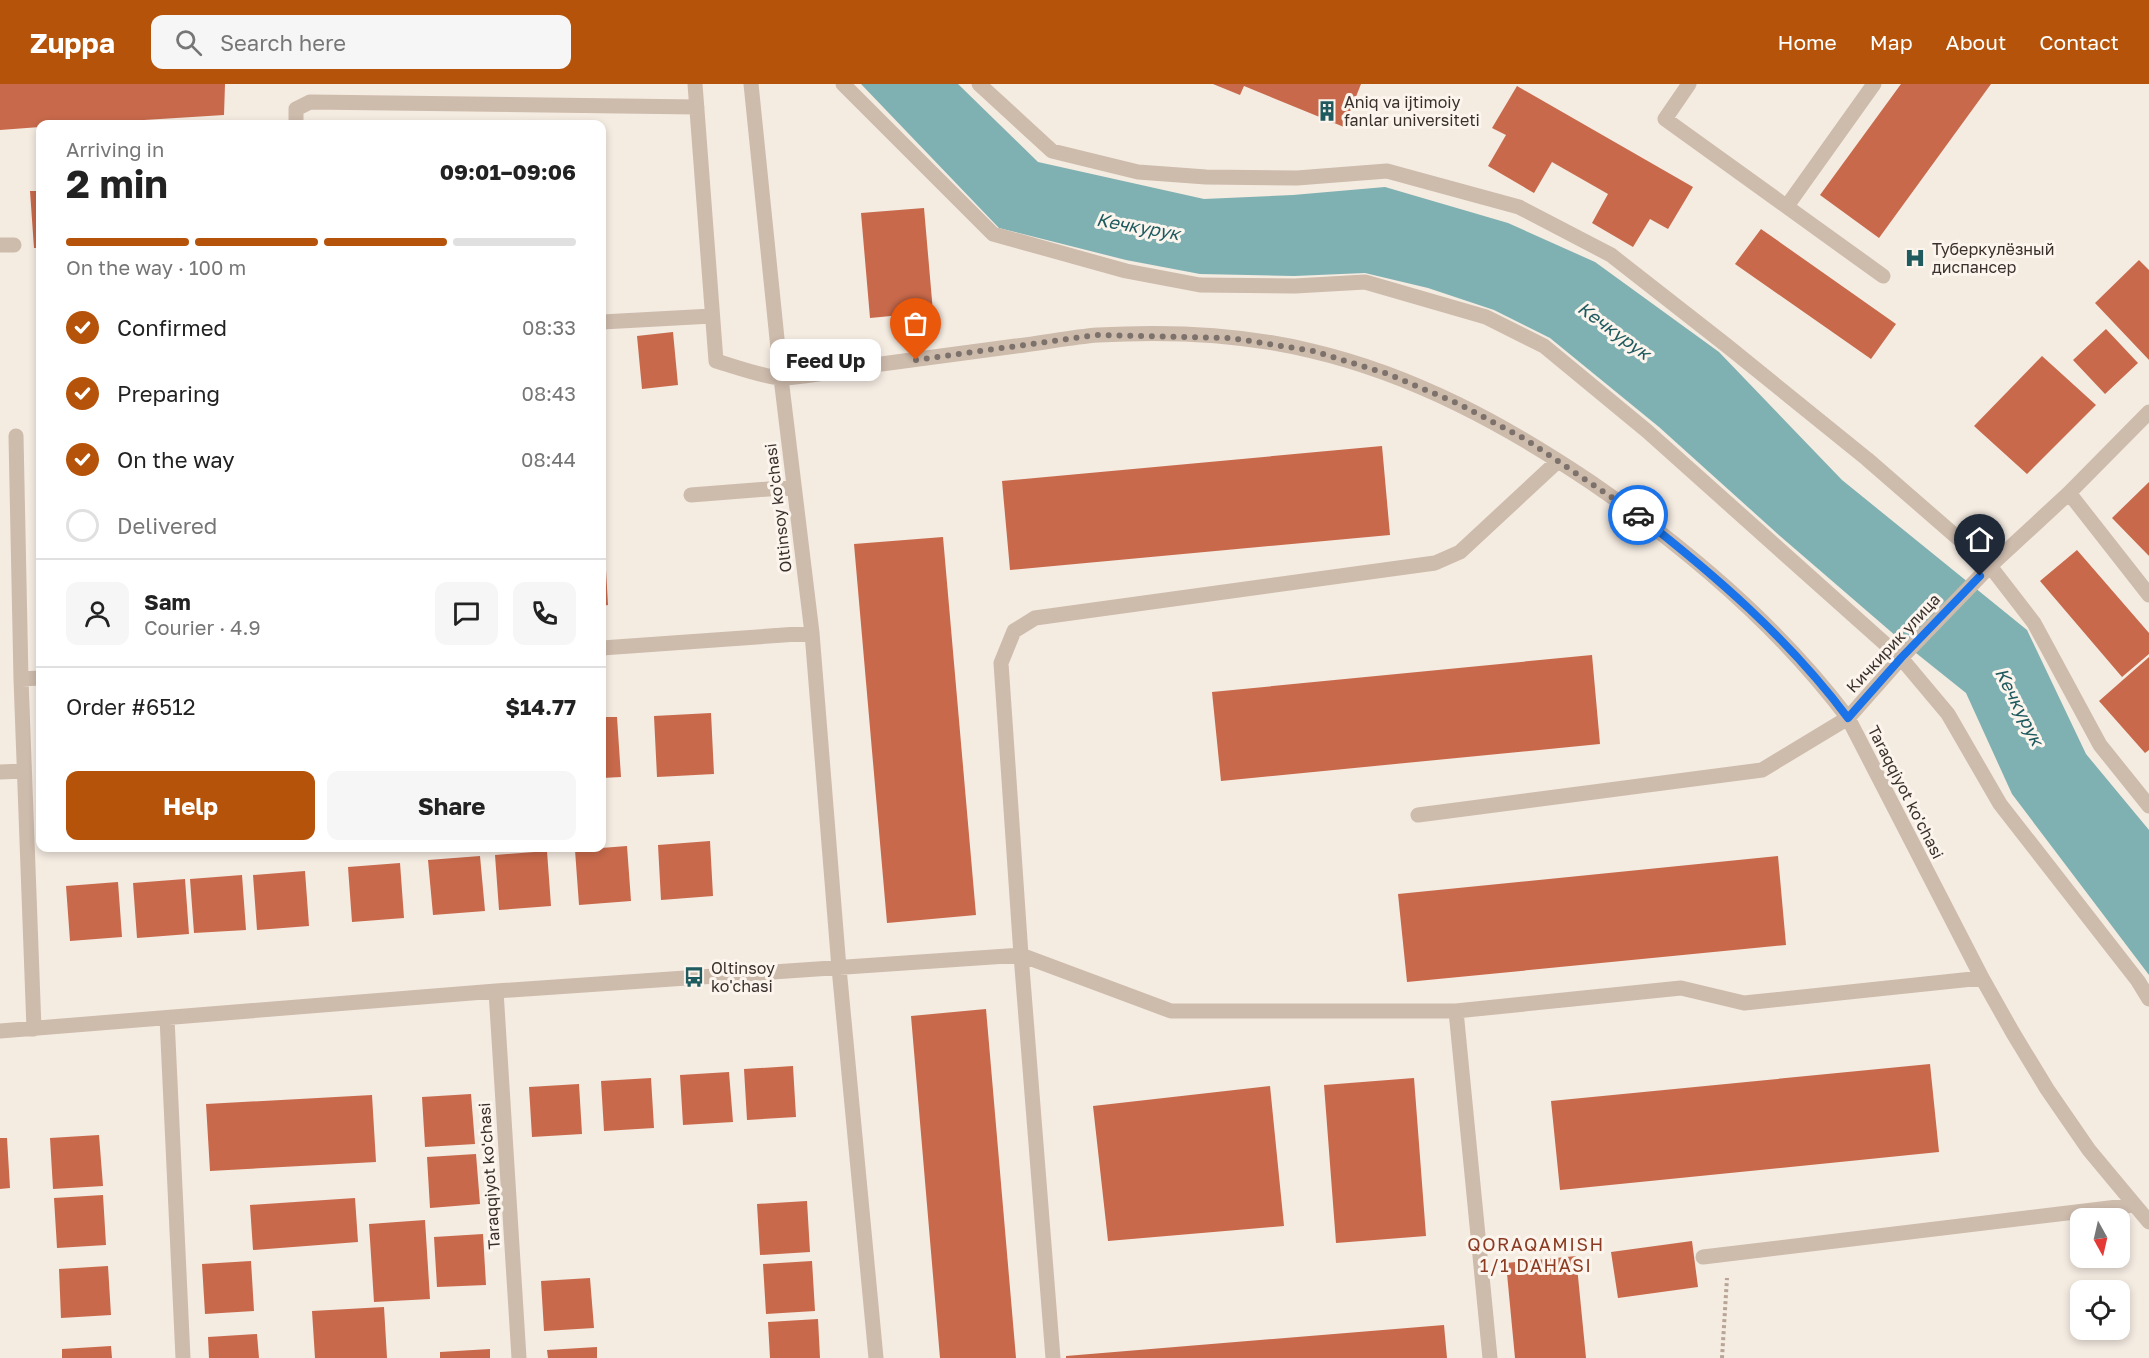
<!DOCTYPE html>
<html lang="en">
<head>
<meta charset="utf-8">
<style>
  :root { --surface:#fff; --page:#f6f6f6; --text:#222; --muted:#767676; --line:#e0e0e0; --accent:#b45309 }
  body { margin:0; font-family:"Golos Text",sans-serif; background:var(--page); color:var(--text); height:100vh; display:flex; flex-direction:column; font-size:22px; white-space:nowrap }
  * { box-sizing:border-box; margin:0 }
  p { font-size:20px; color:var(--muted) }
  .icon { flex:none; width:33px; height:33px; fill:none; stroke:currentColor; stroke-width:2; stroke-linecap:round; stroke-linejoin:round }
  .map { position:relative; flex:1; overflow:hidden }
  .drawer { position:absolute; left:36px; top:36px; width:570px; height:732px; display:flex; flex-direction:column; background:var(--surface); border-radius:12px; box-shadow:0 3px 9px #0003 }
  .drawer>* { flex:none }
  .needle { width:39px; rotate:172deg }
  .buttons { position:absolute; left:2070px; top:1124px; display:grid; gap:12px }
  .buttons a { display:grid; place-items:center; width:60px; height:60px; border-radius:12px; background:var(--surface); box-shadow:0 3px 9px #0003; font-size:30px }
  .pin { position:absolute; display:grid; place-items:center; width:51px; height:51px; color:#fff; margin:-62px -26px; border-radius:50% 50% 50% 0; rotate:-45deg; box-shadow:0 0 6px #0007 }
  .pin .icon { rotate:45deg }
  .courier { position:absolute; display:grid; place-items:center; width:60px; height:60px; margin:-30px; border:4px solid #1a73e8; border-radius:50%; background:#fff; color:#222; box-shadow:0 2px 8px #0007 }
  .bubble { position:absolute; height:42px; border-radius:12px; background:var(--surface); box-shadow:0 3px 9px #0003; font-size:20px; font-weight:700; line-height:42px; text-align:center }
  .headline em { font-style:normal; font-weight:700 }
  .headline div { display:flex; flex-direction:column-reverse }
  .headline { display:flex; align-items:center; justify-content:space-between; height:102px; padding:0 30px }
  h1 { font-size:39px; font-weight:700; line-height:45px }
  .bar { display:grid; grid-template-columns:repeat(4,1fr); gap:9px 6px; align-content:center; height:72px; padding:0 30px }
  .bar i { height:8px; border-radius:4px; background:var(--line) }
  .bar .active { background:var(--accent) }
  .bar p { grid-column:span 4 }
  .line { display:flex; align-items:center; gap:15px; padding:0 30px; border-top:2px solid var(--line) }
  .line div { flex:1 }
  .round { display:grid; place-items:center; flex:none; width:63px; height:63px; border-radius:12px; background:var(--page) }
  ol { padding:0 30px; list-style:none }
  li { display:flex; align-items:center; gap:18px; height:66px }
  li p { margin-inline-start:auto }
  li .icon { padding:6px; border-radius:50%; background:var(--accent); color:#fff; stroke-width:4 }
  li:last-child { color:var(--muted) }
  li i { width:33px; height:33px; border:3px solid var(--line); border-radius:50% }
  .cta { display:flex; gap:12px; margin-top:auto; padding:12px 30px }
  .cta a { flex:1; height:69px; border-radius:12px; background:var(--accent); color:#fff; font-size:24px; font-weight:700; line-height:69px; text-align:center }
  .cta a+a { background:var(--page); color:var(--text) }
  header { display:flex; align-items:center; gap:36px; box-sizing:border-box; height:84px; padding:0 30px; background:var(--accent); color:#fff }
  header strong { font-size:28px }
  nav { display:flex; gap:33px; margin-inline-start:auto; font-size:21px }
  .search { width:420px; height:54px; background:var(--page); display:flex; align-items:center; gap:15px; box-sizing:border-box; padding:0 21px; border-radius:12px; color:var(--muted); font-size:22px }
  .map>svg:first-child { display:block }
  .water { fill:#7fb0b2 }
  .building { fill:#c8694b }
  .lines { fill:none; stroke-linecap:round; stroke-linejoin:round }
  .path { stroke:#b9a596; stroke-width:4; stroke-dasharray:3 3; stroke-linecap:butt }
  .minor { stroke:#cdbbac; stroke-width:15 }
  .done { stroke:#7c716b; stroke-width:6; stroke-dasharray:0 10.8 }
  .route { stroke:#1a73e8; stroke-width:8 }
  .labels { text-anchor:middle; stroke-width:6; stroke-linejoin:round; paint-order:stroke }
  .poi-label { font-size:16px; fill:#3b302b; stroke:#fbf5ee; text-anchor:start }
  .street-label { font-size:16px; fill:#3b302b; stroke:#fbf5ee }
  .water-label { font-size:18px; font-style:italic; fill:#1f5a5e; stroke:#fbf5ee }
  .neighbourhood-label { font-size:18px; letter-spacing:1.5px; fill:#8c3b22; stroke:#fbf5ee }
</style>
</head>
<body>
<header>
<strong>Zuppa</strong>
<div class="search"><svg class="icon" aria-label="search" viewBox="0 0 24 24"><circle cx="10" cy="10" r="6"/><path d="M15 15l6 6"/></svg>Search here</div>
<nav><a>Home</a><a>Map</a><a>About</a><a>Contact</a></nav>
</header>
<div class="map">
<svg width="2149" height="1274" viewBox="0 0 2149 1274">
  <rect width="100%" height="100%" fill="#f4ebe1"/>
  <path class="water" d="M861 0H958L1038 78 1204 115 1293 111 1385 103 1508 139 1595 178 1719 268 1842 396 2027 546 2086 670 2149 746V891L2012 710 1966 609 1911 565 1780 452 1659 343 1550 254 1494 226 1428 204 1365 189 1294 192 1200 190 1126 176 999 144Z"/>
  <path class="building" d="M0 0H225L224 31 80 40H40V43L0 46Z
    M1213 0H1361L1344 43 1244 2 1240 11Z
    M1901 0H1991L1879 154 1820 111Z
    M1517 2 1693 103 1668 145 1650 135 1633 163 1592 139 1608 110 1552 78 1534 109 1488 82 1506 51 1492 44Z
    M30 107H40V164H34Z
    M924 124 933 228 870 234 861 129Z
    M1761 145 1896 240 1871 275 1735 180Z
    M2139 176 2149 186V276L2095 219Z
    M36 178H40V212H39Z
    M2106 245 2138 279 2105 310 2073 276Z
    M673 248 678 301 642 305 637 252Z
    M2042 272 2096 321 2027 390 1974 342Z
    M1382 362 1390 451 1010 486 1002 397Z
    M2149 398V472L2112 434Z
    M602 434H603L608 521 602 522Z
    M943 453 976 831 887 839 854 460Z
    M2077 466 2149 549V570L2122 593 2040 497Z
    M1592 571 1600 660 1221 697 1212 608Z
    M2149 573V666L2145 669 2099 617Z
    M711 629 714 690 657 693 654 632Z
    M602 633H617L621 693 602 694Z
    M710 757 713 812 661 816 658 761Z
    M627 762 631 817 579 821 575 766Z
    M547 767 551 822 499 826 495 771Z
    M480 772 485 827 433 831 428 776Z
    M1778 772 1786 861 1407 898 1398 810Z
    M400 779 404 834 352 838 348 783Z
    M305 787 309 842 257 846 253 791Z
    M242 791 246 846 194 849 190 795Z
    M185 795 189 850 137 854 133 799Z
    M118 798 122 853 70 857 66 802Z
    M986 925 1016 1274H940L911 932Z
    M1930 980 1939 1068 1560 1106 1551 1017Z
    M793 982 796 1033 747 1036 744 985Z
    M729 988 733 1038 683 1041 680 991Z
    M651 994 654 1044 604 1047 601 997Z
    M1414 994 1426 1152 1336 1159 1324 1001Z
    M579 1000 582 1050 532 1053 529 1003Z
    M1270 1002 1284 1142 1108 1157 1093 1022Z
    M471 1010 475 1060 425 1063 422 1013Z
    M372 1011 376 1078 210 1087 206 1020Z
    M99 1051 103 1102 53 1105 50 1054Z
    M0 1054H7L10 1104 0 1105Z
    M476 1070 480 1120 430 1124 427 1073Z
    M103 1111 106 1161 57 1164 54 1114Z
    M355 1114 358 1158 253 1166 250 1121Z
    M807 1117 810 1168 760 1171 757 1120Z
    M425 1136 430 1215 374 1218 369 1140Z
    M483 1150 486 1201 437 1203 434 1153Z
    M1692 1157 1698 1203 1618 1214 1611 1168Z
    M1576 1172 1586 1274H1515L1506 1179Z
    M251 1177 254 1227 205 1230 202 1180Z
    M812 1177 815 1227 766 1230 763 1180Z
    M108 1182 111 1231 61 1234 59 1185Z
    M590 1194 594 1244 544 1247 541 1197Z
    M384 1223 387 1274H315L312 1227Z
    M818 1235 820 1274H770L768 1238Z
    M1444 1241 1447 1274H1066V1272Z
    M257 1250 259 1274H209L208 1253Z
    M111 1262 112 1274H62V1265Z
    M597 1263V1274H548L547 1266Z
    M490 1265V1274H440V1268Z"/>
  <g class="lines">
    <path class="path" d="M1722 1274 1727 1194"/>
    <path class="minor" d="M695 0 716 277C734 282 766 294 783 294 808 293 834 287 859 283 911 276 964 269 1016 262 1043 259 1071 253 1098 251 1168 247 1243 250 1312 267 1414 291 1506 341 1592 399 1688 465 1778 541 1848 634L1982 894 2013 949 2047 1005 2089 1066 2149 1138
      M751 0 781 294 812 549 839 884 876 1274
      M843 0 993 150 1126 187 1200 201 1295 202 1365 198 1486 233 1544 262 1647 347 1901 574 1948 630 2000 720 2138 897 2149 915
      M979 0 1052 67 1138 88 1206 93 1297 94 1387 87 1519 123 1611 171 1726 261 1867 375 1990 482 2034 539 2100 661 2149 722
      M1689 0 1665 35 1883 192
      M296 40V25L310 18 697 23
      M1787 122 1874 0
      M0 161H14
      M602 238 712 232
      M16 352 21 595 34 945
      M2069 409 2149 511
      M691 411 794 403
      M602 564 812 549
      M21 595 40 594
      M0 688 24 687
      M1418 731 1762 686 1848 634 1901 574 1990 482 2069 409 2149 328
      M496 907 519 1274
      M1456 927 1490 1274
      M167 934 183 1274
      M0 947 496 907 1021 871 1001 579 1014 547 1035 534 1435 479 1460 468 1558 377
      M1703 1173 2134 1121
      M1053 1274 1021 871 1171 927H1456L1681 904 1744 919 1982 894"/>
  </g>
  <g class="lines">
    <path class="done" d="M916 276 1096 251 1231 254 1313 267 1388 290 1459 320 1525 355 1638 431"/>
    <path class="route" d="M1638 431C1715 491 1789 555 1848 634L1901 574 1980 492"/>
  </g>
  <defs>
    <g id="building-bare" transform="scale(1.62)"><path d="M-4-6H4V6H1V3H-1V6H-4ZM-2.5-4.3h1.7v1.8h-1.7ZM.8-4.3h1.7v1.8H.8ZM-2.5-1h1.7V.8h-1.7ZM.8-1h1.7V.8H.8Z" fill="#1f5a5e" stroke="#fbf5ee" stroke-width="2.5" paint-order="stroke"/></g>
    <g id="hospital-bare" transform="scale(1.62)"><path d="M-5-5h3v3.5h4V-5h3V5h-3V1.5h-4V5h-3Z" fill="#1f5a5e" stroke="#fbf5ee" stroke-width="2.5" paint-order="stroke"/></g>
    <g id="bus-bare" transform="scale(1.62)"><path d="M-5-6H5V4H4V6H2V4H-2V6H-4V4H-5ZM-3.5-4V0h7V-4ZM-3.5 1.2v1.5H-2V1.2ZM2 1.2v1.5H3.5V1.2Z" fill="#1f5a5e" stroke="#fbf5ee" stroke-width="2.5" paint-order="stroke"/></g>
  </defs>
  <g fill-rule="evenodd">
    <use href="#building-bare" x="1327" y="27"/>
    <use href="#hospital-bare" x="1915" y="174"/>
    <use href="#bus-bare" x="694" y="893"/>
  </g>
  <g class="labels">
    <g class="poi-label">
      <text x="1344" y="24">Aniq va ijtimoiy<tspan x="1344" dy="18">fanlar universiteti</tspan></text>
      <text x="1932" y="171">Туберкулёзный<tspan x="1932" dy="18">диспансер</tspan></text>
      <text x="711" y="890">Oltinsoy<tspan x="711" dy="18">ko'chasi</tspan></text>
    </g>
    <g class="street-label">
      <text transform="translate(778 424) rotate(-97)" y="6">Oltinsoy ko'chasi</text>
      <text transform="translate(1893 559) rotate(-47)" y="6">Кичкирик улица</text>
      <text transform="translate(1906 708) rotate(63)" y="6">Taraqqiyot ko'chasi</text>
      <text transform="translate(489 1092) rotate(-94)" y="6">Taraqqiyot ko'chasi</text>
    </g>
    <g class="water-label">
      <text transform="translate(1138 143) rotate(10)" y="6">Кечкурук</text>
      <text transform="translate(1614 247) rotate(36)" y="6">Кечкурук</text>
      <text transform="translate(2019 623) rotate(63)" y="6">Кечкурук</text>
    </g>
    <g class="neighbourhood-label">
      <text x="1536" y="1167">QORAQAMISH<tspan x="1536" dy="21">1/1 DAHASI</tspan></text>
    </g>
  </g>
</svg>
<div class="buttons">
<a><svg class="needle" viewBox="-14 -14 28 28"><path d="M0-13l5 13h-10z" fill="#e53935"/><path d="M0 13l5-13h-10z" fill="#767676"/></svg></a>
<a><svg class="icon" aria-label="locate" viewBox="0 0 24 24"><circle cx="12" cy="12" r="6"/><path d="M12 2v4M12 18v4M2 12h4M18 12h4"/></svg></a>
</div>
<div class="pin" style="left:916px;top:276px;background:#ea580c"><svg class="icon" aria-label="bag" viewBox="0 0 24 24"><path d="M5 8h14l-1 12H6zM9 8a3 3 0 0 1 6 0"/></svg></div>
<div class="pin" style="left:1980px;top:492px;background:#1f2937"><svg class="icon" aria-label="home" viewBox="0 0 24 24"><path d="M3 11l9-7 9 7M6 9v11h12V9"/></svg></div>
<div class="courier" style="left:1638px;top:431px"><svg class="icon" aria-label="car" viewBox="0 0 24 24"><path d="M5 17H2v-5l4-1 3-4h7l3 4 3 1v5h-3M9 17h6M6 11h13"/><circle cx="7" cy="17" r="2"/><circle cx="17" cy="17" r="2"/></svg></div>
<div class="bubble" style="left:770px;top:255px;width:111px">Feed Up</div>
<section class="drawer">
<div class="headline"><div><h1>2 min</h1><p>Arriving in</p></div><em>09:01–09:06</em></div>
<div class="bar"><i class="active"></i><i class="active"></i><i class="active"></i><i></i><p>On the way · 100 m</p></div>
<ol>
<li><svg class="icon" aria-label="check" viewBox="0 0 24 24"><path d="M5 12l5 5 9-10"/></svg>Confirmed<p>08:33</p></li>
<li><svg class="icon" aria-label="check" viewBox="0 0 24 24"><path d="M5 12l5 5 9-10"/></svg>Preparing<p>08:43</p></li>
<li><svg class="icon" aria-label="check" viewBox="0 0 24 24"><path d="M5 12l5 5 9-10"/></svg>On the way<p>08:44</p></li>
<li><i></i>Delivered</li>
</ol>
<div class="line" style="height:108px"><a class="round"><svg class="icon" aria-label="person" viewBox="0 0 24 24"><circle cx="12" cy="8" r="4"/><path d="M4 21q1-7 8-7t8 7"/></svg></a><div><b>Sam</b><p>Courier · 4.9</p></div><a class="round"><svg class="icon" aria-label="chat" viewBox="0 0 24 24"><path d="M4 5h16v11H9l-5 4z"/></svg></a><a class="round"><svg class="icon" aria-label="phone" viewBox="0 0 24 24"><path d="M5 4h4l2 5-3 2q2 4 5 5l2-3 5 2v4C11 20 4 13 5 4z"/></svg></a></div>
<div class="line" style="height:78px"><div>Order #6512</div><b>$14.77</b></div>
<div class="cta"><a>Help</a><a>Share</a></div>
</section>
</div>
</body>
</html>
